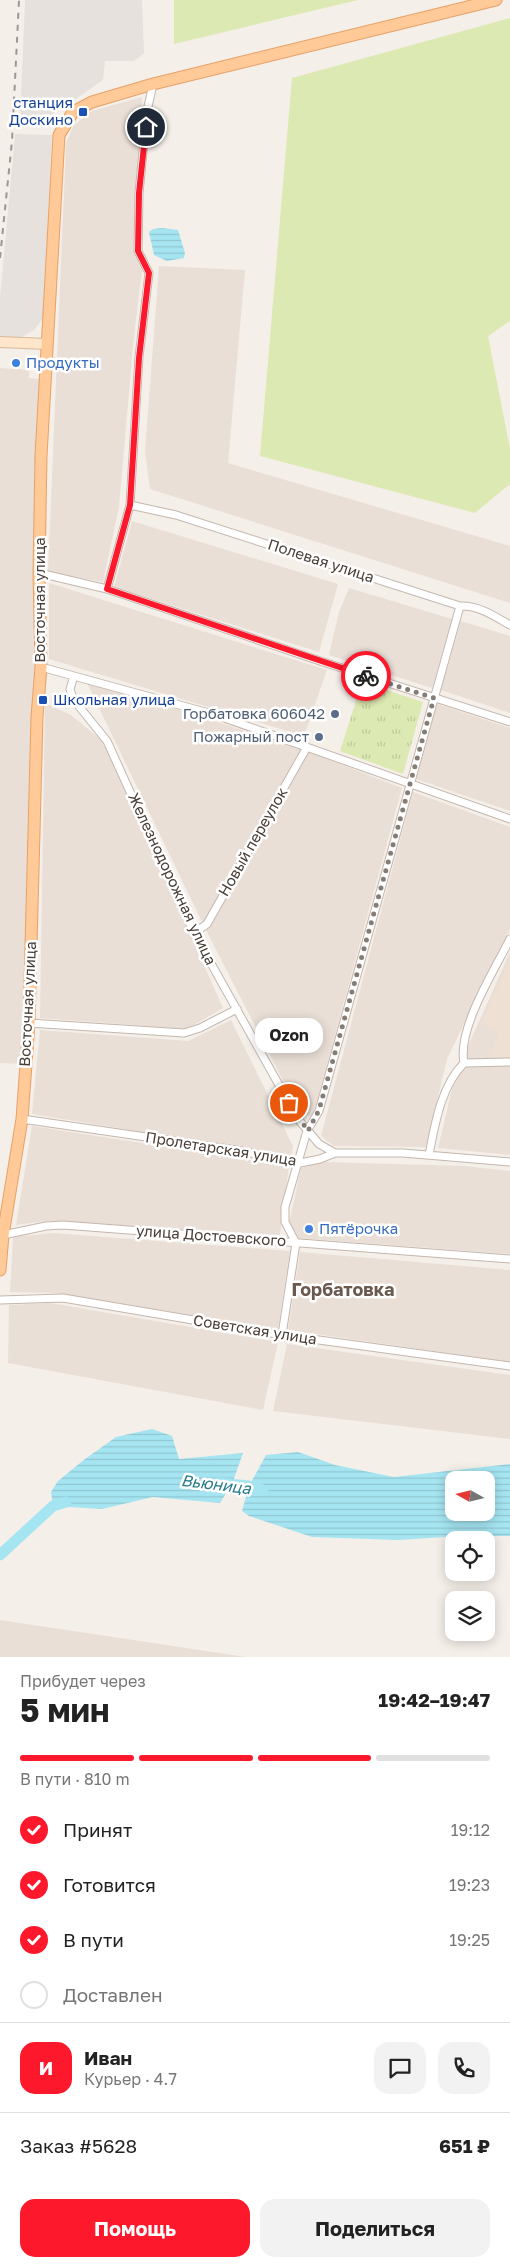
<!DOCTYPE html>
<html lang="ru">
<head>
<meta charset="utf-8">
<style>
  :root { --surface:#fff; --page:#f2f2f2; --text:#222; --muted:#767676; --line:#e0e0e0; --accent:#fd182c }
  body { margin:0; font-family:"Golos Text",sans-serif; background:var(--page); color:var(--text); height:100vh; display:flex; flex-direction:column; font-size:19px; white-space:nowrap }
  * { box-sizing:border-box; margin:0 }
  p { font-size:16px; color:var(--muted) }
  .icon { flex:none; width:28px; height:28px; fill:none; stroke:currentColor; stroke-width:2; stroke-linecap:round; stroke-linejoin:round }
  .map { position:relative; height:1657px; overflow:hidden }
  .side { display:flex; flex-direction:column; background:var(--surface); flex:1 }
  .side>* { flex:none }
  .needle { width:32px; rotate:278deg }
  .buttons { position:absolute; left:445px; top:1471px; display:grid; gap:10px }
  .buttons a { display:grid; place-items:center; width:50px; height:50px; border-radius:10px; background:var(--surface); box-shadow:0 2px 12px #0003; font-size:25px }
  .pin { position:absolute; display:grid; place-items:center; width:42px; height:42px; color:#fff; margin:-21px; border:2px solid #fff; border-radius:50%; box-shadow:0 1px 5px #0007 }
  .courier { position:absolute; display:grid; place-items:center; width:50px; height:50px; margin:-25px; border:4px solid #fd182c; border-radius:50%; background:#fff; color:#222; box-shadow:0 1px 6px #0007 }
  .bubble { position:absolute; height:35px; border-radius:15px; background:var(--surface); box-shadow:0 2px 12px #0003; font-size:16px; font-weight:700; line-height:35px; text-align:center }
  .overview em { font-style:normal; font-weight:700 }
  .overview div { display:flex; flex-direction:column-reverse }
  .overview { display:flex; align-items:center; justify-content:space-between; height:85px; padding:0 20px }
  h1 { font-size:32px; font-weight:700; line-height:38px }
  .bar { display:grid; grid-template-columns:repeat(4,1fr); gap:8px 5px; align-content:center; height:60px; padding:0 20px }
  .bar i { height:6px; border-radius:4px; background:var(--line) }
  .bar .selected { background:var(--accent) }
  .bar p { grid-column:span 4 }
  .line { display:flex; align-items:center; gap:12px; padding:0 20px; border-top:1px solid var(--line) }
  .line div { flex:1 }
  .round { display:grid; place-items:center; flex:none; width:52px; height:52px; border-radius:15px; background:var(--page) }
  ol { padding:0 20px; list-style:none }
  li { display:flex; align-items:center; gap:15px; height:55px }
  li p { margin-inline-start:auto }
  li .icon { padding:5px; border-radius:50%; background:var(--accent); color:#fff; stroke-width:4 }
  li:last-child { color:var(--muted) }
  li i { width:28px; height:28px; border:2px solid var(--line); border-radius:50% }
  .cta { display:flex; gap:10px; margin-top:auto; padding:10px 20px }
  .cta a { flex:1; height:58px; border-radius:15px; background:var(--accent); color:#fff; font-size:20px; font-weight:700; line-height:58px; text-align:center }
  .cta a+a { background:var(--page); color:var(--text) }
  .map>svg:first-child { display:block }
  .residential { fill:#e9dfd7 }
  .industrial { fill:#e7e1de }
  .education { fill:#eee0d3 }
  .grass { fill:#dde9b2 }
  .park { fill:url(#park-tufts) }
  .water { fill:url(#water-rules); fill-rule:evenodd }
  .lines { fill:none; stroke-linecap:round; stroke-linejoin:round }
  .river { stroke:#a5e5f2; stroke-width:11 }
  .street-casing { stroke:#c4b7ae; stroke-width:9 }
  .secondary-casing { stroke:#d8b99b; stroke-width:12 }
  .primary-casing { stroke:#e6a166; stroke-width:13 }
  .street { stroke:#fff; stroke-width:7 }
  .secondary { stroke:#ffe5c9; stroke-width:10 }
  .primary { stroke:#ffc998; stroke-width:11 }
  .rail { stroke:#989898; stroke-width:2; stroke-dasharray:6 6; stroke-linecap:butt }
  .done { stroke:#857c75; stroke-width:5; stroke-dasharray:0 9 }
  .route { stroke:#fd182c; stroke-width:6 }
  .transit-dot { fill:#1a4fb4; stroke:#fff; stroke-width:2 }
  .shop-dot { fill:#3f7fe0; stroke:#fff; stroke-width:2 }
  .service-dot { fill:#5c6f8a; stroke:#fff; stroke-width:2 }
  .labels { text-anchor:middle; stroke-width:5; stroke-linejoin:round; paint-order:stroke }
  .transit-label { font-size:15px; fill:#164399; stroke:#fff; text-anchor:end }
  .shop-label { font-size:15px; fill:#366cbe; stroke:#fff; text-anchor:start }
  .street-label { font-size:15px; fill:#493e37; stroke:#fff }
  .service-label { font-size:15px; fill:#4e5e75; stroke:#fff; text-anchor:end }
  .water-label { font-size:16px; font-style:italic; fill:#277b8e; stroke:#fff }
  .quarter-label { font-size:18px; font-weight:bold; fill:#6c594e; stroke:#fff }
</style>
</head>
<body>
<div class="map">
<svg width="510" height="1657" viewBox="0 0 510 1657">
  <defs>
    <pattern id="park-tufts" width="24" height="20" patternUnits="userSpaceOnUse" patternTransform="scale(1.25)"><rect width="24" height="20" fill="#dde9b2"/><path d="M3 7l-1-3M5 7V3M7 7l1-3M15 17l-1-3M17 17v-4M19 17l1-3" fill="none" stroke="#bfc99a"/></pattern>
    <pattern id="water-rules" width="6" height="5" patternUnits="userSpaceOnUse" patternTransform="scale(1.25)"><rect width="6" height="5" fill="#a5e5f2"/><path d="M0 2.5h6" fill="none" stroke="#90c6d0"/></pattern>
  </defs>
  <rect width="100%" height="100%" fill="#f5efe9"/>
  <path class="residential" d="M142 97 134 252 142 270 133 346 119 507 103 582 48 572 66 143 74 125 92 111Z
    M159 266 245 270 228 463 510 546V603L150 489 145 451Z
    M0 368 29 370V378L42 379 37 642 21 1064 0 1063Z
    M132 521 338 584 319 652 114 587Z
    M49 583 327 670 304 736 49 659Z
    M349 588 452 619 432 688 329 655 339 612Z
    M461 621 510 636V713L441 690Z
    M87 683 170 707 302 749 203 924Z
    M45 703 71 715 105 743 223 1008 187 1029 40 1018Z
    M437 704 510 728V811L416 779Z
    M309 752 402 788 313 1116 300 1114 206 930Z
    M413 792 510 827V929L447 1059 426 1147 334 1146 321 1136Z
    M510 952V1155L438 1148 451 1093 465 1053Z
    M231 1020 293 1146 291 1156 32 1114 40 1030 188 1041Z
    M32 1126 289 1166 280 1235 47 1221 16 1225Z
    M323 1162 465 1166 510 1171V1254L299 1238 289 1223 301 1168Z
    M53 1233 290 1251 278 1329 55 1293 10 1292 13 1237Z
    M300 1252 510 1270V1362L288 1330Z
    M50 1303 278 1342 263 1410 8 1363 9 1305Z
    M287 1344 510 1375V1439L273 1411Z
    M0 1620 246 1657H0Z"/>
  <path class="industrial" d="M25 0H142L144 53 134 61H105L103 80 63 108 55 111 52 116H45L44 120 35 119 34 123 20 122Z
    M15 134 52 135 43 318 34 330 20 338H0V299Z"/>
  <path class="education" d="M510 958V1058L489 1057 499 1032 481 1024Z"/>
  <path class="grass" d="M174 0H358L174 44Z
    M510 18V321L488 336 510 449V484L475 513 260 456 292 78Z"/>
  <path class="park" d="M362 682 423 702 403 774 340 751Z"/>
  <path class="water" d="M162 228 178 230 185 253 184 258 167 261 154 255 149 232 153 229Z
    M152 1429 172 1436 179 1459 243 1453 232 1484 220 1503 153 1497 102 1509 53 1506 51 1492 58 1481 85 1459 116 1437Z
    M298 1452 335 1465 394 1477 510 1464V1536H461L398 1540 312 1537 249 1516 242 1511 249 1486 266 1455ZM454 1480H486V1512H454Z"/>
  <g class="lines">
    <path class="river" d="M217 1483 249 1486 263 1490
      M0 1555 53 1506 66 1502"/>
    <g class="street-casing">
      <path id="street" d="M130 505 176 515 460 606C478 605 494 616 510 625
        M39 573 107 589 323 662 510 722
        M107 589 130 505 139 357 149 273 138 251 139 193 147 111 153 84
        M41 667 216 715 510 819
        M74 676 70 689 73 699 107 741 194 933 298 1119 319 1144 335 1153
        M194 933 207 924 307 747
        M29 1023 184 1033 200 1028 237 1009
        M464 1063 510 1062
        M22 1119 236 1150 300 1163 320 1159 335 1153H403L510 1162
        M429 1155C435 1124 441 1086 464 1063 457 1029 494 971 510 939
        M3 1235 46 1226 63 1225 510 1259
        M0 1300 63 1298 282 1335 510 1366
        M282 1335 296 1243 285 1222V1207L307 1131 319 1111 460 606"/>
    </g>
    <g class="secondary-casing">
      <path id="secondary" d="M0 342 47 344"/>
    </g>
    <g class="primary-casing">
      <path id="primary" d="M0 1270 3 1235 22 1119 29 1023 37 717 41 667 39 573 41 456 59 135 73 112 92 102 153 84 496 0"/>
    </g>
    <use href="#street" class="street"/>
    <use href="#secondary" class="secondary"/>
    <use href="#primary" class="primary"/>
    <path class="rail" d="M0 258 12 141 19 0"/>
  </g>
  <g class="lines">
    <path class="done" d="M289 1103 308 1131 319 1110 434 698 366 676"/>
    <path class="route" d="M146 127 139 193 138 251 149 273 139 358 130 505 107 589 366 676"/>
  </g>
  <g class="transit-dot">
    <rect x="78" y="107" width="10" height="10" rx="2.5"/>
    <rect x="38" y="695" width="10" height="10" rx="2.5"/>
  </g>
  <g class="shop-dot">
    <circle cx="16" cy="363" r="5"/>
    <circle cx="309" cy="1229" r="5"/>
  </g>
  <g class="service-dot">
    <circle cx="335" cy="714" r="5"/>
    <circle cx="319" cy="737" r="5"/>
  </g>
  <g class="labels">
    <g class="transit-label">
      <text x="73" y="108">станция<tspan x="73" dy="17">Доскино</tspan></text>
      <text x="53" y="705" text-anchor="start">Школьная улица</text>
    </g>
    <g class="shop-label">
      <text x="26" y="368">Продукты</text>
      <text x="319" y="1234">Пятёрочка</text>
    </g>
    <g class="street-label">
      <text transform="translate(321 561) rotate(18)" y="5">Полевая улица</text>
      <text transform="translate(40 600) rotate(-90)" y="5">Восточная улица</text>
      <text transform="translate(253 842) rotate(-60)" y="5">Новый переулок</text>
      <text transform="translate(172 879) rotate(65)" y="5">Железнодорожная улица</text>
      <text transform="translate(28 1004) rotate(-87)" y="5">Восточная улица</text>
      <text transform="translate(221 1149) rotate(9)" y="5">Пролетарская улица</text>
      <text transform="translate(211 1236) rotate(4)" y="5">улица Достоевского</text>
      <text transform="translate(255 1330) rotate(9)" y="5">Советская улица</text>
    </g>
    <g class="service-label">
      <text x="325" y="719">Горбатовка 606042</text>
      <text x="309" y="742">Пожарный пост</text>
    </g>
    <g class="water-label">
      <text transform="translate(216 1484) rotate(7)" y="6">Вьюница</text>
    </g>
    <g class="quarter-label">
      <text x="343" y="1296">Горбатовка</text>
    </g>
  </g>
</svg>
<div class="buttons">
<a><svg class="needle" viewBox="-14 -14 28 28"><path d="M0-13l5 13h-10z" fill="#e53935"/><path d="M0 13l5-13h-10z" fill="#767676"/></svg></a>
<a><svg class="icon" aria-label="locate" viewBox="0 0 24 24"><circle cx="12" cy="12" r="6"/><path d="M12 2v4M12 18v4M2 12h4M18 12h4"/></svg></a>
<a><svg class="icon" aria-label="layers" viewBox="0 0 24 24"><path d="M12 4l9 5-9 5-9-5zM3 14l9 5 9-5"/></svg></a>
</div>
<div class="pin" style="left:289px;top:1103px;background:#ea580c"><svg class="icon" aria-label="bag" viewBox="0 0 24 24"><path d="M5 8h14l-1 12H6zM9 8a3 3 0 0 1 6 0"/></svg></div>
<div class="pin" style="left:146px;top:127px;background:#1f2937"><svg class="icon" aria-label="home" viewBox="0 0 24 24"><path d="M3 11l9-7 9 7M6 9v11h12V9"/></svg></div>
<div class="courier" style="left:366px;top:676px"><svg class="icon" aria-label="bike" viewBox="0 0 24 24"><circle cx="6" cy="16" r="4"/><circle cx="18" cy="16" r="4"/><path d="M6 16l4-8h5l3 8M10 8l3 8H6M13 5h3"/></svg></div>
<div class="bubble" style="left:255px;top:1018px;width:68px">Ozon</div>
</div>
<section class="side">
<div class="overview"><div><h1>5 мин</h1><p>Прибудет через</p></div><em>19:42–19:47</em></div>
<div class="bar"><i class="selected"></i><i class="selected"></i><i class="selected"></i><i></i><p>В пути · 810 m</p></div>
<ol>
<li><svg class="icon" aria-label="check" viewBox="0 0 24 24"><path d="M5 12l5 5 9-10"/></svg>Принят<p>19:12</p></li>
<li><svg class="icon" aria-label="check" viewBox="0 0 24 24"><path d="M5 12l5 5 9-10"/></svg>Готовится<p>19:23</p></li>
<li><svg class="icon" aria-label="check" viewBox="0 0 24 24"><path d="M5 12l5 5 9-10"/></svg>В пути<p>19:25</p></li>
<li><i></i>Доставлен</li>
</ol>
<div class="line" style="height:90px"><b class="round" style="background:var(--accent);color:#fff">И</b><div><b>Иван</b><p>Курьер · 4.7</p></div><a class="round"><svg class="icon" aria-label="chat" viewBox="0 0 24 24"><path d="M4 5h16v11H9l-5 4z"/></svg></a><a class="round"><svg class="icon" aria-label="phone" viewBox="0 0 24 24"><path d="M5 4h4l2 5-3 2q2 4 5 5l2-3 5 2v4C11 20 4 13 5 4z"/></svg></a></div>
<div class="line" style="height:65px"><div>Заказ #5628</div><b>651 ₽</b></div>
<div class="cta"><a>Помощь</a><a>Поделиться</a></div>
</section>
</body>
</html>
